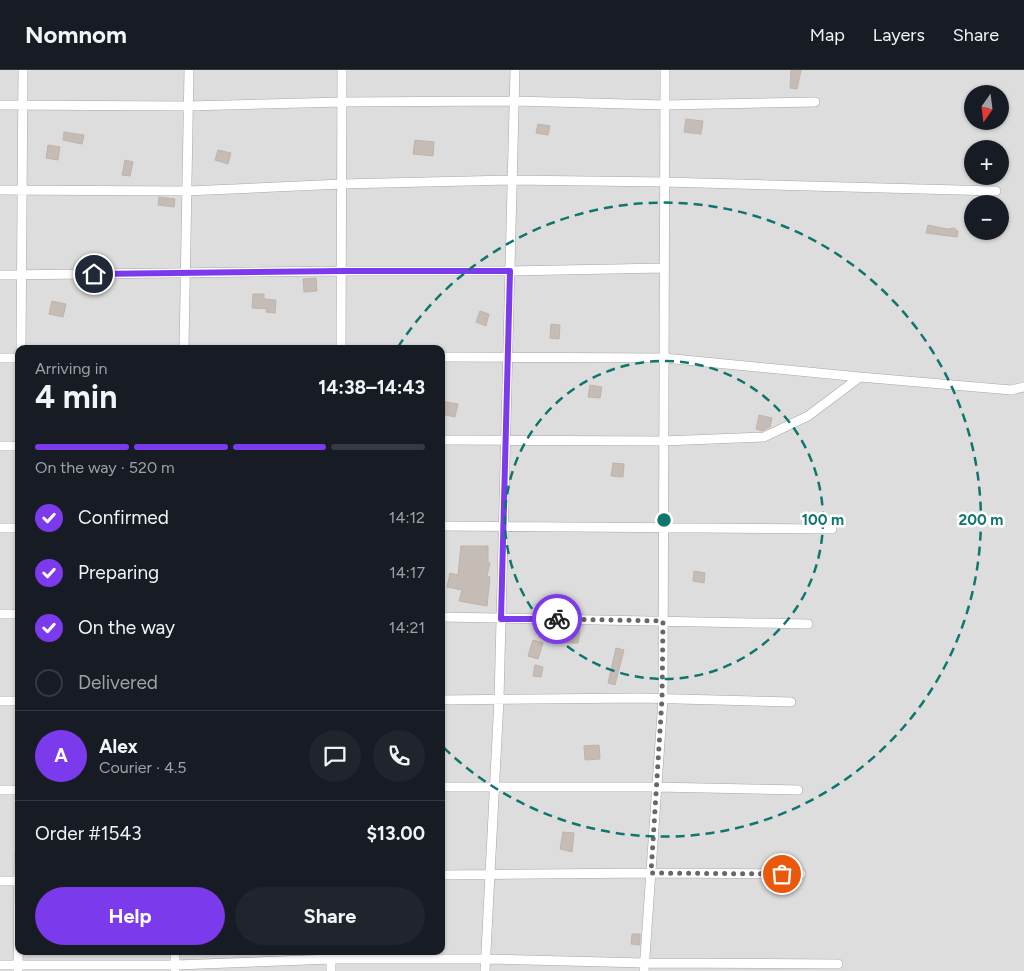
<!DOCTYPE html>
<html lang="en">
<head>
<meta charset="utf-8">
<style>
  :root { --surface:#171b24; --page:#20242c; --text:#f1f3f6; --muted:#9ea1a6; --line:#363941; --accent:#7c3aed }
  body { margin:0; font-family:Figtree,sans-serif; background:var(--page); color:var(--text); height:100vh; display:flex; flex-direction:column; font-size:19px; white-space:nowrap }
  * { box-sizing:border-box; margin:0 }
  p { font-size:16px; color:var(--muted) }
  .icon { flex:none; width:28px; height:28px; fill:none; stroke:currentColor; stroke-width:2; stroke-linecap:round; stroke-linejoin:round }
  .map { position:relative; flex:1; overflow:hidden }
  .details { position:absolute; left:15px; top:275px; width:430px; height:610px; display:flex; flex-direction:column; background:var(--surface); border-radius:10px; box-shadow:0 1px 4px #0004 }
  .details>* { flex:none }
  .needle { width:32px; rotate:194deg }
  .buttons { position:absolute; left:964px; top:15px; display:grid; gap:10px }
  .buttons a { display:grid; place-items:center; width:45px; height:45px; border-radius:50%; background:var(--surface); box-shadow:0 1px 4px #0004; font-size:25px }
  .pin { position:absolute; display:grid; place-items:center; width:42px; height:42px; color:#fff; margin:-21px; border:2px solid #fff; border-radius:50%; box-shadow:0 1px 5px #0007 }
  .courier { position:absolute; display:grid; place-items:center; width:50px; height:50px; margin:-25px; border:4px solid #7c3aed; border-radius:50%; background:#fff; color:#222; box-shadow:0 1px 6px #0007 }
  .head em { font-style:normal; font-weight:700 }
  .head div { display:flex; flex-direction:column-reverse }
  .head { display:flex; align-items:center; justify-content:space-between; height:85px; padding:0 20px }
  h1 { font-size:32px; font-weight:700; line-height:38px }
  .bar { display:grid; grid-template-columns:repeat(4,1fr); gap:8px 5px; align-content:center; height:60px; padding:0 20px }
  .bar i { height:6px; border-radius:4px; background:var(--line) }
  .bar .on { background:var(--accent) }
  .bar p { grid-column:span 4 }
  .line { display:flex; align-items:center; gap:12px; padding:0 20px; border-top:1px solid var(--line) }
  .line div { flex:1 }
  .round { display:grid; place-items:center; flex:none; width:52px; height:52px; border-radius:26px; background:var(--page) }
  ol { padding:0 20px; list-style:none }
  li { display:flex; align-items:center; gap:15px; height:55px }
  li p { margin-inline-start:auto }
  li .icon { padding:5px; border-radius:50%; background:var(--accent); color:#fff; stroke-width:4 }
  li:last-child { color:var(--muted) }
  li i { width:28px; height:28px; border:2px solid var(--line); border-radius:50% }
  .cta { display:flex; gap:10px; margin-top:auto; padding:10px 20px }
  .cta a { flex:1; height:58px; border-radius:30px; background:var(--accent); color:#fff; font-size:20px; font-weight:700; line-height:58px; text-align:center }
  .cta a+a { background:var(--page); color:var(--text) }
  header { display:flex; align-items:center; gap:30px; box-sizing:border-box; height:70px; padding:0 25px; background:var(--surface); border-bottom:1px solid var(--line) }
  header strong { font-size:24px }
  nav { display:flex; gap:28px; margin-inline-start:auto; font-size:18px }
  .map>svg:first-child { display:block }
  .residential { fill:#dedddd; fill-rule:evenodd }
  .building { fill:#c5bcb6; stroke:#c1b3a9 }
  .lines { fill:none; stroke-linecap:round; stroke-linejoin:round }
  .minor-casing { stroke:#a7a7a7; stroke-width:10 }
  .minor { stroke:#fff; stroke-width:9 }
  .done { stroke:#696765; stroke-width:5; stroke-dasharray:0 9 }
  .route { stroke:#7c3aed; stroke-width:6 }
  .ring { fill:none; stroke:#0f766e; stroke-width:2.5; stroke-dasharray:9 6 }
  .centre { fill:#0f766e; stroke:#fff; stroke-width:2.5 }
  .ring-label { font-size:15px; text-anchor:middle; font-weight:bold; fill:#0f766e; stroke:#fff; stroke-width:5; stroke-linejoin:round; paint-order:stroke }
</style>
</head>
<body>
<header>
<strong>Nomnom</strong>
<nav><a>Map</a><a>Layers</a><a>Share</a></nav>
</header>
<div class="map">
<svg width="1024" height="901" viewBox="0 0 1024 901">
  <rect width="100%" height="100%" fill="#f0ece6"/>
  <path class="residential" d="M0 0H1024V901H0ZM972 24H1000V51H972ZM972 79H1000V106H972ZM972 134H1000V161H972ZM19 279H441V881H19Z"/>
  <path class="building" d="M791 0H801L797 19 790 18Z
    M686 49 703 51 701 64 684 62Z
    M538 54 550 56 548 65 536 63Z
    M64 62 84 65 82 74 63 70Z
    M415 70 434 72 433 86 413 84Z
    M48 75 60 77 58 90 46 88Z
    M218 80 231 83 228 94 215 90Z
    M125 90 133 92 130 106 122 105Z
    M159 127 175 129 174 137 158 135Z
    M928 155 947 159 955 158V160L958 161 957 167 926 163Z
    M316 208 317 221 304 222 303 209Z
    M253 224H264V229L276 230 275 243 266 242 267 239 252 238Z
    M52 231 66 234 63 247 49 244Z
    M480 241 489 244 486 256 476 252Z
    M551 254 560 255 559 269 550 268Z
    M590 315 602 317 600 328 588 327Z
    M441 331 458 334 455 347 441 344Z
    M759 345 772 348 770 357 762 361 756 359Z
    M613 393 624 394 623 407 611 406Z
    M461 476H488V492L490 493 487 506 490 507 487 536 459 531 462 520 447 517 450 503 458 505Z
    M694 501 705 503 704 513 693 511Z
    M552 560 580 561 578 573H553Z
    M533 570 543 573 538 589 528 586Z
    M616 578 624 580 615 615 608 613Z
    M535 595 543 597 541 607 533 606Z
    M599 675 600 689 585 690 584 676Z
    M563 762 574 763 572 782 560 779Z
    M632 864H640V875L631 874Z"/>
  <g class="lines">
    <g class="minor-casing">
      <path id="minor" d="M0 35 188 36 342 32 514 31 665 35 815 32
        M0 120 187 121 342 114 512 110 664 112 996 121
        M0 205 341 201H510L664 198
        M21 279 23 0
        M184 279 189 0
        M341 279 342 0
        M441 287 664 288 860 307
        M0 288H19
        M441 370 663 371 764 367 808 346 860 307 1011 320 1024 317
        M0 376H19
        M441 456 832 459
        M0 458H19
        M0 544H19
        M441 547 808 554
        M441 630 640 628 791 632
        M0 631H19
        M441 717H657L798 720
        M0 720H19
        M441 805 651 803 801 804
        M0 811H19
        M0 895H175L331 889H486L645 893 838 894
        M18 901 19 786
        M175 901V881
        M331 901V881
        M485 901 499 629 515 0
        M644 901 663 629 665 0"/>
    </g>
    <use href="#minor" class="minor"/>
  </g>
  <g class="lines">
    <path class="done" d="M557 549 663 551 662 629 651 803 782 804"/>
    <path class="route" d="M94 204 341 201H510L501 549H557"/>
  </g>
  <g class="ring">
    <circle cx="664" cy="450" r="159"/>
    <path d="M398 277A317 317 0 1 1 442 676"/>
  </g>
  <circle cx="664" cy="450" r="8" class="centre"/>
  <g class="ring-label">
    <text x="823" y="455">100 m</text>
    <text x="981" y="455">200 m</text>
  </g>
</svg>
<div class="buttons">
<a><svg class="needle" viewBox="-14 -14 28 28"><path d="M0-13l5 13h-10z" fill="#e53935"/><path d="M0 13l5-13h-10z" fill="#9ea1a6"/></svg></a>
<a>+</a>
<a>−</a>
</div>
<div class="pin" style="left:782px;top:804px;background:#ea580c"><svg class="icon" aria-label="bag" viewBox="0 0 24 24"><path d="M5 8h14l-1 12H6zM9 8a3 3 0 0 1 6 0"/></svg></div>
<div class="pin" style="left:94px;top:204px;background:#1f2937"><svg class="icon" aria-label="home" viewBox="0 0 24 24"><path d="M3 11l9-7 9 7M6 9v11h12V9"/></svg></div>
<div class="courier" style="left:557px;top:549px"><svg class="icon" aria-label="bike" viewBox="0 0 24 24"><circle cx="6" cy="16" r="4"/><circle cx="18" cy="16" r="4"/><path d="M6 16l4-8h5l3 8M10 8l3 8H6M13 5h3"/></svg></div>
<section class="details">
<div class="head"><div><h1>4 min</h1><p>Arriving in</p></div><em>14:38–14:43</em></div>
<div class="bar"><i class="on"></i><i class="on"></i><i class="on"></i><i></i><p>On the way · 520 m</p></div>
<ol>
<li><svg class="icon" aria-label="check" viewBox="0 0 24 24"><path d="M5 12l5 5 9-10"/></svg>Confirmed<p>14:12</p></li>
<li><svg class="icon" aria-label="check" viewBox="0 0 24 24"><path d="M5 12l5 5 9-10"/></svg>Preparing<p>14:17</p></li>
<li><svg class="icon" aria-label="check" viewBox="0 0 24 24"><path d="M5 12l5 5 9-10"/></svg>On the way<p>14:21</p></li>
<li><i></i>Delivered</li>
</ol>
<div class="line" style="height:90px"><b class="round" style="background:var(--accent);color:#fff">A</b><div><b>Alex</b><p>Courier · 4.5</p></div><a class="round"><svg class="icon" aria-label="chat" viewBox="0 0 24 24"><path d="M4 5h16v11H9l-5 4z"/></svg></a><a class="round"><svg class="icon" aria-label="phone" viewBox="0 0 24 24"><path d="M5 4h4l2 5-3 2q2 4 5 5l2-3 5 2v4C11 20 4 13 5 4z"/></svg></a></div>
<div class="line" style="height:65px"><div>Order #1543</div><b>$13.00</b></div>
<div class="cta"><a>Help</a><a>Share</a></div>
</section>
</div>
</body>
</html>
